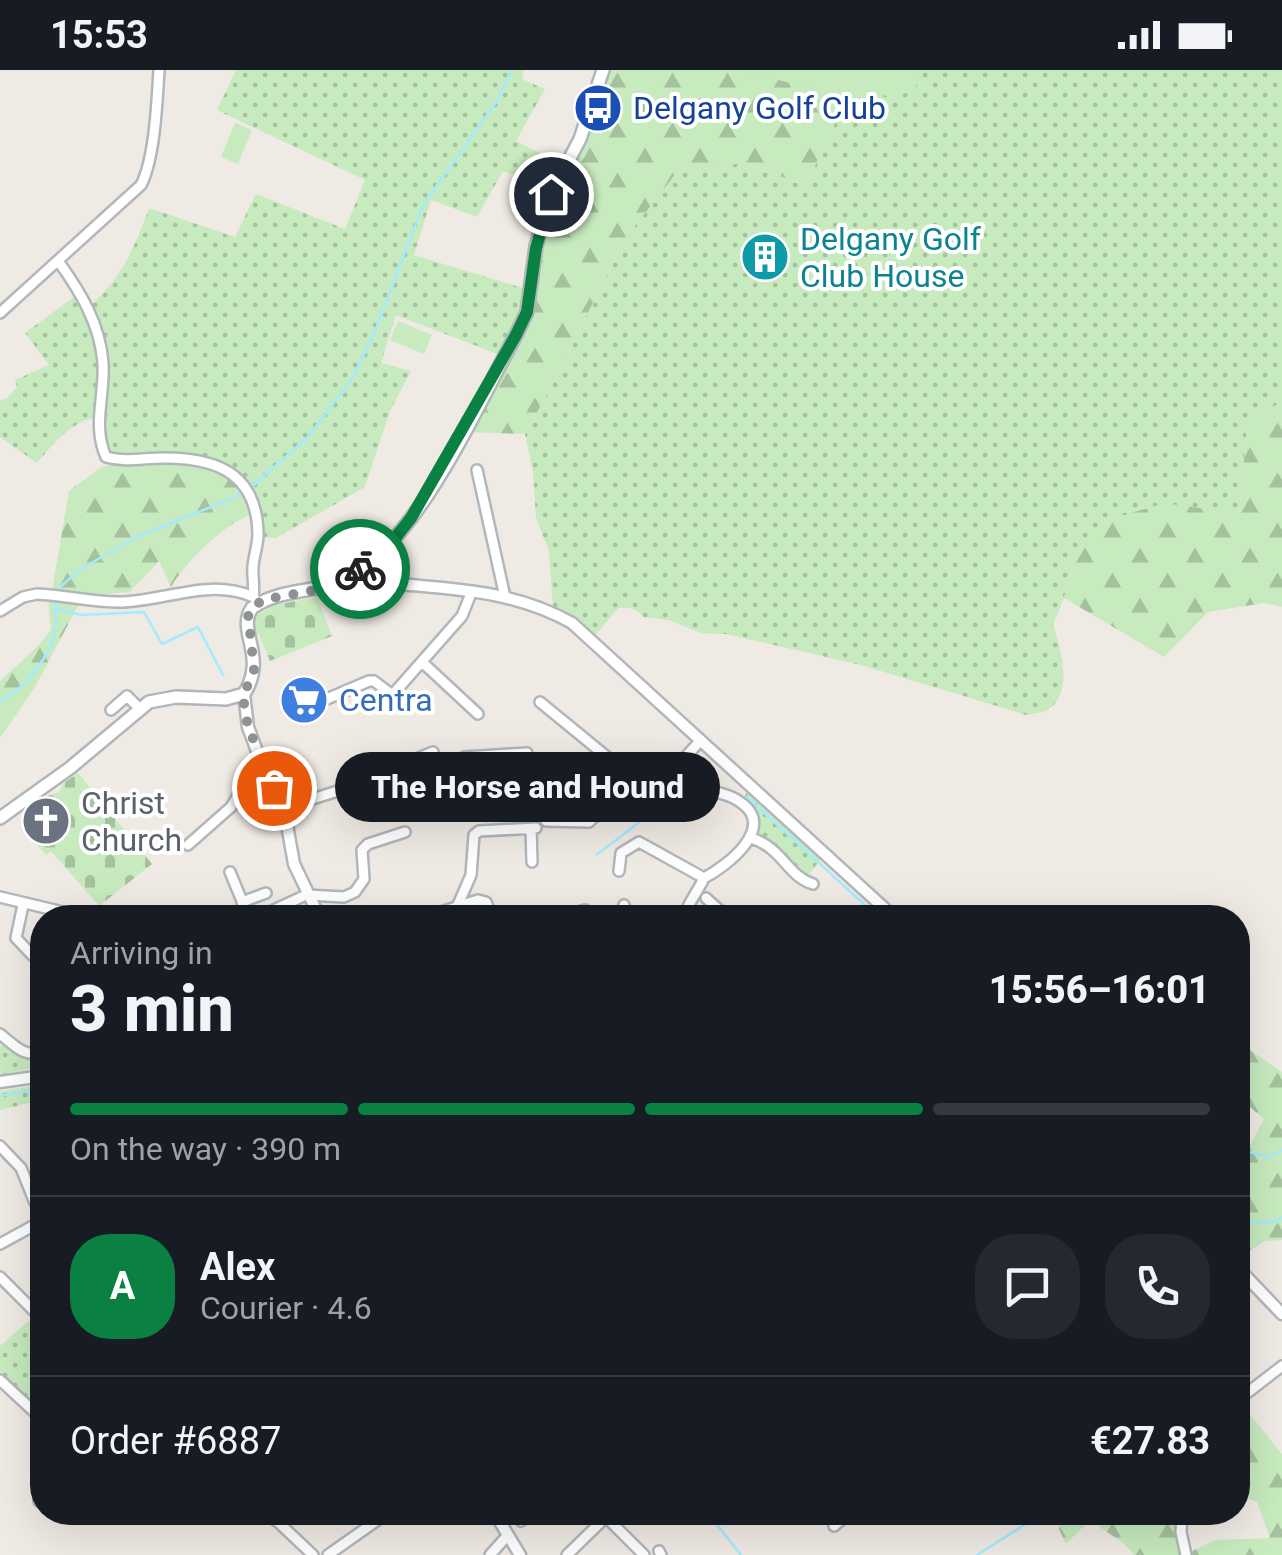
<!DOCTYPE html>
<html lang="en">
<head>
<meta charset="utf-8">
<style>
  :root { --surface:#171b24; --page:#242831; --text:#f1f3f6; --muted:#9ea1a6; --line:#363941; --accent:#0b8043 }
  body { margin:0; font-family:Roboto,sans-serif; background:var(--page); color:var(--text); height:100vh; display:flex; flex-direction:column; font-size:38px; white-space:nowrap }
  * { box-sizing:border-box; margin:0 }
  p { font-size:32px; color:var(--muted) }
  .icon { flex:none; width:55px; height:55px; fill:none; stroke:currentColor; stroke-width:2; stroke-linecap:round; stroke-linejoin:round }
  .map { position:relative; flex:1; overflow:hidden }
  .side { position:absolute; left:30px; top:835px; width:1220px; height:620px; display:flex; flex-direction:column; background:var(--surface); border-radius:40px; box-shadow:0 10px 40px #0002 }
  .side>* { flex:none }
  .pin { position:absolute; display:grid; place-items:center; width:85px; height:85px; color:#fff; margin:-42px; border:5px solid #fff; border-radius:50%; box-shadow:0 2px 10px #0007 }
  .courier { position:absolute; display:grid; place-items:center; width:100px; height:100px; margin:-50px; border:8px solid #0b8043; border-radius:50%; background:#fff; color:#222; box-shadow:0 2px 12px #0007 }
  .bubble { position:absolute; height:70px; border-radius:35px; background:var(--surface); box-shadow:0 10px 40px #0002; font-size:32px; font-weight:800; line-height:70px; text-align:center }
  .head em { font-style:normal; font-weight:800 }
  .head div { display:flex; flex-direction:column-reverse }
  .head { display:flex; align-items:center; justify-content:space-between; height:170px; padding:0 40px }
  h1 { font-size:65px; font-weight:800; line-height:75px }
  .bar { display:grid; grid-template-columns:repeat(4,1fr); gap:15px 10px; align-content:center; height:120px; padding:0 40px }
  .bar i { height:12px; border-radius:8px; background:var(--line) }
  .bar .selected { background:var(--accent) }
  .bar p { grid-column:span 4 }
  .line { display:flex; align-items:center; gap:25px; padding:0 40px; border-top:2px solid var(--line) }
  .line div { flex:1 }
  .round { display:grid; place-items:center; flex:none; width:105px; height:105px; border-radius:40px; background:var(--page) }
  .status { display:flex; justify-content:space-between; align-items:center; height:70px; padding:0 50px; background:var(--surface); direction:ltr }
  .status svg { height:28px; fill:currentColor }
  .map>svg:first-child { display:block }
  .grass { fill:url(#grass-dots) }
  .forest { fill:url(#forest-firs) }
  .cemetery { fill:url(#cemetery-stones) }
  .park { fill:#c7eabe }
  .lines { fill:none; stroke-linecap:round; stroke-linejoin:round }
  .stream { stroke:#a4ebff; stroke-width:2.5 }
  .minor-casing { stroke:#b1b7ba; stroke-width:14 }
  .tertiary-casing { stroke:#b1b7ba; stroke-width:15 }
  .secondary-casing { stroke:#b0b6ba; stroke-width:16 }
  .minor { stroke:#fff; stroke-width:9 }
  .tertiary { stroke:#fff; stroke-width:10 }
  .secondary { stroke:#fff; stroke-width:11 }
  .done { stroke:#909292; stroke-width:10; stroke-dasharray:0 18 }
  .route { stroke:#0b8043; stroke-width:12 }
  .labels { text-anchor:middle; stroke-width:8; stroke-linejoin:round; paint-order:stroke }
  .transit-label { font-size:32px; fill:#164399; stroke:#fff; text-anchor:start }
  .culture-label { font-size:32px; fill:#0d838f; stroke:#fff; text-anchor:start }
  .shop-label { font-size:32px; fill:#366cbe; stroke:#fff; text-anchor:start }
  .worship-label { font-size:32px; fill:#5b616d; stroke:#fff; text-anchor:start }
</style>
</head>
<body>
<div class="status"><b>15:53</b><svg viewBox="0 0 49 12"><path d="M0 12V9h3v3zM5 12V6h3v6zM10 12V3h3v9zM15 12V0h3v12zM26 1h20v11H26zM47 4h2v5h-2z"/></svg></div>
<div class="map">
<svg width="1282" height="1485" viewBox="0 0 1282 1485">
  <defs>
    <pattern id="grass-dots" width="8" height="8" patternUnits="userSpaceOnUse" patternTransform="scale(2.5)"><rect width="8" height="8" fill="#c7eabe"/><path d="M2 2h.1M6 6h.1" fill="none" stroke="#a5c19e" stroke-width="1.8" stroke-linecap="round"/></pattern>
    <pattern id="forest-firs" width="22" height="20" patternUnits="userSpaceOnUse" patternTransform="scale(2.5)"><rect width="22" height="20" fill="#c7eabe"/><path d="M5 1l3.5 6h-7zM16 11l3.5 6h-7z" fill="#a5c19e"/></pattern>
    <pattern id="cemetery-stones" width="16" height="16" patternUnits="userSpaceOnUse" patternTransform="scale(2.5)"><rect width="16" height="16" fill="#c7eabe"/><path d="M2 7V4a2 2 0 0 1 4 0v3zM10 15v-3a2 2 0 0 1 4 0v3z" fill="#a5c19e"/></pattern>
  </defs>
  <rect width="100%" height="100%" fill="#f0eae4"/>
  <path class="grass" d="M236 0H524L522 9 545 19 516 71 561 94 547 117 503 101 477 147 431 130 414 185 526 219 513 264 500 285 396 245 381 293 411 301 390 341 365 417 276 468 261 467 258 434 247 413 110 383 104 374 102 265 91 235C122 208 135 176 149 138L235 167 256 124 345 159 365 110 217 40Z
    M860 0H1282V331L1247 354 1239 444 1165 434 1077 480 1064 528 1053 554C1060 576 1074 622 1049 639 1044 643 1033 643 1026 645L861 595 726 564 701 563 669 550 643 547C636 538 630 537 618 538L594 567 581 550 553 538 549 481 536 448 533 402 525 364 557 306 622 173 676 102 741 93 808 116 811 104Z
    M78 224C106 257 101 309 96 348 70 351 53 375 37 393L0 367V330L6 329 17 317 15 310 49 295 25 263Z
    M747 721 821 789 809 804 801 805 770 770 756 764C758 748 757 738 744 728Z
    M4 975 27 989 42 988V996L0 1005V976Z
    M42 1015V1030L0 1040V1021Z
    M42 1244V1341L0 1301V1276L28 1251 33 1255Z"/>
  <path class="forest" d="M609 0H860L811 104 809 116 741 93 676 103 622 173 557 306 525 364 465 362 511 282 555 126 578 84Z
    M1282 331V537L1264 533 1208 542 1164 587 1064 528 1077 480 1104 451 1165 433 1239 444 1247 354Z
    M189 391 231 405 252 428V444C223 455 187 490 171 517L159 491 130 522 90 525 52 521 69 421 100 398 112 394Z
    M48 529 80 532 35 617 0 668V611L40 574 51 559Z
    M1238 972 1282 1002V1170L1265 1171 1238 1188V1084L1249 1077 1264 1049 1238 1027Z
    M1240 1337C1250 1341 1272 1373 1282 1384V1485H1193L1192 1481 1216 1470 1270 1468 1257 1432 1238 1423V1340Z
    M1064 1443H1181L1175 1453 1181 1485H1134C1123 1469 1104 1463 1091 1449L1066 1474 1059 1459Z"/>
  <path class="cemetery" d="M317 527 332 566 270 591 258 563 253 565 251 548 275 535Z
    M78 703 152 794 99 836 51 781 46 785 24 760V745L47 726 59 722 64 713Z"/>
  <path class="park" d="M736 0H915L921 8 914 19 894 28 875 23 870 32Z
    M235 53 252 60 238 94 221 87Z
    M398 251 432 265 424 284 390 270Z"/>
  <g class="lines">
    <path class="stream" d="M58 524 60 517 81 499 136 467 231 429 254 415 308 367 352 309 374 264 423 135 497 31 512 0
      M57 539 81 545 144 542 162 574 198 557 223 605
      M0 631C25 619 53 584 56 555 57 547 54 540 56 531
      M747 727 879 848
      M597 784C634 759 665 728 701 702
      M0 1026 42 1018
      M1238 1078 1269 1088 1282 1080
      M1238 1153 1272 1152 1282 1148
      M707 1442 741 1485
      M977 1485 1045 1442"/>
    <g class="minor-casing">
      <path id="minor" d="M59 192C81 223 100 254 103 293 105 326 92 356 106 387 127 393 148 387 169 388 223 389 257 408 258 464 258 475 254 485 253 496 252 506 255 516 253 527
        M0 243 141 115C155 88 157 31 159 0
        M477 400 505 527
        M0 541 23 527 37 524C66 525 94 533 123 532 170 530 208 508 254 527
        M422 592 478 644
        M540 632 634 709 654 722 700 671
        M315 634 369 611H374L391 624 395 622 462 546 472 521
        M111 640 127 626 139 638
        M409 691 423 711 437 707 464 687 527 683
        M284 738 347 718 433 682
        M546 751 589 752 634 709
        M531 758 532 792
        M751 768C783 778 787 806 813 814
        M188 775 231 737 247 711 264 700
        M619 801 621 783 639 772 704 808C727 796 778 757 740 732 724 720 718 729 701 709
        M230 802 249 848
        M0 827 63 842
        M706 828 728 848
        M242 832 266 823
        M23 835 16 868 33 886 42 889
        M624 835 628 848
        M457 837 471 805 474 765 479 761 536 758
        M256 848 306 825 344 827 355 822 364 809 362 780 368 774 405 762
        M422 848 478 830 486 832 493 848
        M559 848 585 840
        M684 848C685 837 699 820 704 808
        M0 964C14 975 24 988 42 982
        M0 1076 21 1098 35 1133
        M0 1174 42 1151
        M0 1207 36 1243
        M0 1310 42 1349
        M1238 1330 1282 1296
        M39 1431 42 1416
        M263 1442 278 1452 313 1485
        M512 1442 521 1451 534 1442
        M611 1442 606 1447 644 1485
        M1186 1442 1182 1445 1181 1462 1186 1485
        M834 1456 851 1442
        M659 1481 661 1485
        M328 1485 389 1442
        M490 1485 507 1466
        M567 1485 606 1447"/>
    </g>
    <g class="tertiary-casing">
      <path id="tertiary" d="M355 502 364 510C437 520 504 515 572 553L895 848
        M244 624 248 657 264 700 284 738 294 794 320 848
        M0 1012 42 1006
        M1238 1198 1282 1244
        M494 1442 520 1485"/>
    </g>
    <g class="secondary-casing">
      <path id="secondary" d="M0 748 70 698 149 632 176 627 226 629 244 624C268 586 236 561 252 538 279 518 316 524 346 508 420 470 476 337 516 265L527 242 536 176 551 124 580 69 603 0"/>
    </g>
    <use href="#minor" class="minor"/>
    <use href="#tertiary" class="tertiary"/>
    <use href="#secondary" class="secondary"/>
  </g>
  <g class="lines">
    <path class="done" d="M274 718 248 657 244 634V624L254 600 248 543 262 530 316 520 360 499"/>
    <path class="route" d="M360 499 392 472 411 448 516 265 527 242 536 178 551 124"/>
  </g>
  <defs>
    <g id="bus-disc" transform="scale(2.5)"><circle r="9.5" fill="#1a4fb4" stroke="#fff"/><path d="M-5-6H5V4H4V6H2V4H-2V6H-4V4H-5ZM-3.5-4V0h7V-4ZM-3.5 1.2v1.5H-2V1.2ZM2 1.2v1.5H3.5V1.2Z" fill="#fff"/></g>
    <g id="building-disc" transform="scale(2.5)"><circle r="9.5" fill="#0f9aa8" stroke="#fff"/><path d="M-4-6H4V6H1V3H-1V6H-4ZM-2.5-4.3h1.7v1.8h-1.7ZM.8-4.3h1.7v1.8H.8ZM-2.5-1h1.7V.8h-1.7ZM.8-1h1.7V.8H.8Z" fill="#fff"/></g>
    <g id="supermarket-disc" transform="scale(2.5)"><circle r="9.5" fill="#3f7fe0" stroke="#fff"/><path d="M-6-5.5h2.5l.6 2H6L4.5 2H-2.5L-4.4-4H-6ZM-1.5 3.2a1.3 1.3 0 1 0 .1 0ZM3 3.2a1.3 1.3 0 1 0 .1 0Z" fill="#fff"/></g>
    <g id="church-disc" transform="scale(2.5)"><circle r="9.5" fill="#6b7280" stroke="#fff"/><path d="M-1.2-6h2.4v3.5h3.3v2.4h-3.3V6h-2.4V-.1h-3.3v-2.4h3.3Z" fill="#fff"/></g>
  </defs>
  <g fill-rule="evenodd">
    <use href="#bus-disc" x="598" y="38"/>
    <use href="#building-disc" x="765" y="187"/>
    <use href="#supermarket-disc" x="304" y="630"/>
    <use href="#church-disc" x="46" y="751"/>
  </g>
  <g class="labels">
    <g class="transit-label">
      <text x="633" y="49">Delgany Golf Club</text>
    </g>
    <g class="culture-label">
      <text x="800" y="180">Delgany Golf<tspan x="800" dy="37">Club House</tspan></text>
    </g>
    <g class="shop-label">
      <text x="339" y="641">Centra</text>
    </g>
    <g class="worship-label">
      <text x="81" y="744">Christ<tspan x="81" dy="37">Church</tspan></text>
    </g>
  </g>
</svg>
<div class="pin" style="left:274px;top:718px;background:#ea580c"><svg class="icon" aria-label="bag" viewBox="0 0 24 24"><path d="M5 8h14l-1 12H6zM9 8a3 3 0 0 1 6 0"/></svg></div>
<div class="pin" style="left:551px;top:124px;background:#1f2937"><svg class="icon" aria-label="home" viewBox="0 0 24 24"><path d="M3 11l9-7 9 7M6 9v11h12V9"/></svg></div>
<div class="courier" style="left:360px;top:499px"><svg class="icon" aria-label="bike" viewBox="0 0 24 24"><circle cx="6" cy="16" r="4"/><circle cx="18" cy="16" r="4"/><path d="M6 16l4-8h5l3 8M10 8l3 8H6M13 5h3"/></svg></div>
<div class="bubble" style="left:335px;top:682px;width:385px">The Horse and Hound</div>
<section class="side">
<div class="head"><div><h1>3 min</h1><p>Arriving in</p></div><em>15:56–16:01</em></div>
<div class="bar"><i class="selected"></i><i class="selected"></i><i class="selected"></i><i></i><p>On the way · 390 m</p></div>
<div class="line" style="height:180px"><b class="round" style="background:var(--accent);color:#fff">A</b><div><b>Alex</b><p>Courier · 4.6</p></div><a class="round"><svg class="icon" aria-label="chat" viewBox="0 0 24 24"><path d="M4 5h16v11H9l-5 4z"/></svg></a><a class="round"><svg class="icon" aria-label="phone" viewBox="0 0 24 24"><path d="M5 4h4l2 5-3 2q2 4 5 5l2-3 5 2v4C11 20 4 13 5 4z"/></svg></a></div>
<div class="line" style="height:130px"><div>Order #6887</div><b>€27.83</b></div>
</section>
</div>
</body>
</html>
